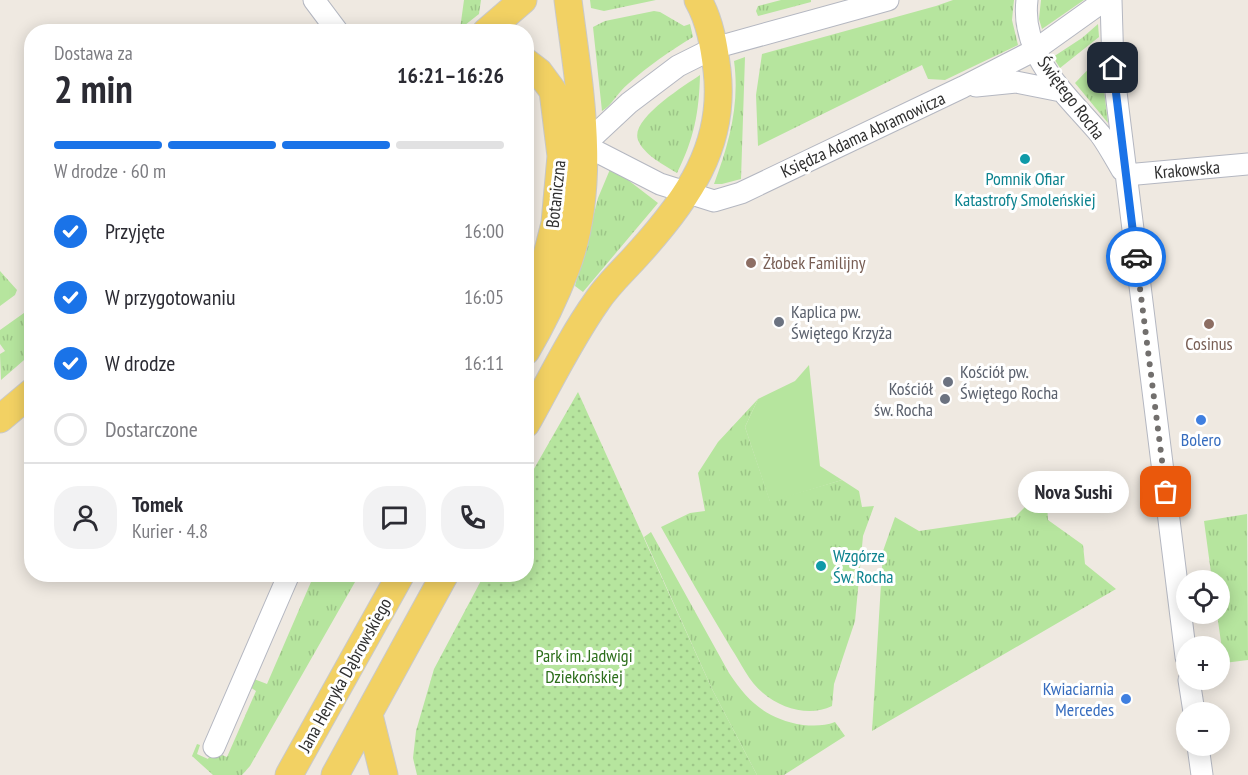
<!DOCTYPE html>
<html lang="pl">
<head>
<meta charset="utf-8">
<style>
  :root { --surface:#fff; --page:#f2f2f3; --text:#2b2b33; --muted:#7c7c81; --line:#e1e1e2; --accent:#1a73e8 }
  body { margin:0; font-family:"PT Sans Narrow",sans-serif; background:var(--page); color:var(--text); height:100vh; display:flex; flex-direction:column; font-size:22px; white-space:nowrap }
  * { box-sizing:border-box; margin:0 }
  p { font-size:20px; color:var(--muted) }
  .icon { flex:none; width:33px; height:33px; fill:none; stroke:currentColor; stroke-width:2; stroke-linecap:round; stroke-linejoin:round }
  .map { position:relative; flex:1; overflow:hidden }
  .drawer { position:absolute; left:24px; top:24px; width:510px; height:558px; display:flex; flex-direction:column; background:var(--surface); border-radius:24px; box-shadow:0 3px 15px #0003 }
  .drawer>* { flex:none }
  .buttons { position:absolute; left:1176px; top:570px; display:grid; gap:12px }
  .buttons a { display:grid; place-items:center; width:54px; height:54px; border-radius:50%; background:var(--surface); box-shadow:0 3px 15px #0003; font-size:30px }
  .pin { position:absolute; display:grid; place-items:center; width:51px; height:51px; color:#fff; margin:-26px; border-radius:12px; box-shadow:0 3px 9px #0006 }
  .courier { position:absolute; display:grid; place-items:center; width:60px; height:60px; margin:-30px; border:4px solid #1a73e8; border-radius:50%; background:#fff; color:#222; box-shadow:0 2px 8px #0007 }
  .bubble { position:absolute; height:42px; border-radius:21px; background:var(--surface); box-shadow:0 3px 15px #0003; font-size:20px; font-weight:700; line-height:42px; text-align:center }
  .head em { font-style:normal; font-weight:700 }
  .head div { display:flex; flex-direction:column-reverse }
  .head { display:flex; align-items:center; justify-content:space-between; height:102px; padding:0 30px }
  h1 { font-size:39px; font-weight:700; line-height:45px }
  .bar { display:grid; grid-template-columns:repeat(4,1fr); gap:9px 6px; align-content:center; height:72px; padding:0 30px }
  .bar i { height:8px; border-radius:4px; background:var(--line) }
  .bar .current { background:var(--accent) }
  .bar p { grid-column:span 4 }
  .line { display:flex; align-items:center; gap:15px; padding:0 30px; border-top:2px solid var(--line) }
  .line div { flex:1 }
  .round { display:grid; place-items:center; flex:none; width:63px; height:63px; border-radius:24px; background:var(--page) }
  ol { padding:0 30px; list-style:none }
  li { display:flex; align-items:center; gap:18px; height:66px }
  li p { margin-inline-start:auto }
  li .icon { padding:6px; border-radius:50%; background:var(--accent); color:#fff; stroke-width:4 }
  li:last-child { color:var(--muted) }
  li i { width:33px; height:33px; border:3px solid var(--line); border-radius:50% }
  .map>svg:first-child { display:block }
  .grass { fill:url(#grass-tufts) }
  .park { fill:url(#park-dots) }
  .garden { fill:#b6e59e }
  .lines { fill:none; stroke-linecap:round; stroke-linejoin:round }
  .minor-casing { stroke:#b4b7c1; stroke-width:23 }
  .major-casing { stroke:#c9c9c9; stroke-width:29 }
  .minor { stroke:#fff; stroke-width:21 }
  .major { stroke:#f2d163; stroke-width:27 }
  .done { stroke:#726f6d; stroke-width:6; stroke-dasharray:0 10.8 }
  .route { stroke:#1a73e8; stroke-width:8 }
  .culture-dot { fill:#0f9aa8; stroke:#fff; stroke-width:2 }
  .education-dot { fill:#8d6e63; stroke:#fff; stroke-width:2 }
  .worship-dot { fill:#6b7280; stroke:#fff; stroke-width:2 }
  .shop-dot { fill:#3f7fe0; stroke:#fff; stroke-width:2 }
  .labels { text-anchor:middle; stroke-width:6; stroke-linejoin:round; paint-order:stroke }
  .street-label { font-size:18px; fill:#2e2e2e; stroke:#fff }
  .culture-label { font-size:18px; fill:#0d838f; stroke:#fff }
  .education-label { font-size:18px; fill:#785e54; stroke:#fff; text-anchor:start }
  .worship-label { font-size:18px; fill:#5b616d; stroke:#fff; text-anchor:start }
  .shop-label { font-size:18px; fill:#366cbe; stroke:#fff }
  .park-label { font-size:18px; fill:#2c6e1b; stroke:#fff }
</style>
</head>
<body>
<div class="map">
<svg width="1248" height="775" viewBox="0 0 1248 775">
  <defs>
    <pattern id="grass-tufts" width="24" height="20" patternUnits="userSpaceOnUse" patternTransform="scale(1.5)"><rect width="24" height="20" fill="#b6e59e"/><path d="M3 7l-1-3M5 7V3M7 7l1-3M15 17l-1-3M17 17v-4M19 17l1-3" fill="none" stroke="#9dc588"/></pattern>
    <pattern id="park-dots" width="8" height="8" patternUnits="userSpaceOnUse" patternTransform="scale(1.5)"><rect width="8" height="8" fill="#b6e59e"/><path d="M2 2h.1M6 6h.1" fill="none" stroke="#9dc588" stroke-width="1.8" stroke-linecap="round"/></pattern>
  </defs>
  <rect width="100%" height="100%" fill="#efe9e1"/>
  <path class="grass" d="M464 0H481L479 14 460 29Z
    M590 0H656L604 11 591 8Z
    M781 0H811V2L758 16 756 11 758 6Z
    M953 0H1014L1012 20 1018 45 945 80 928 79 922 65 758 146 756 95 762 54 936 6Z
    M1041 0H1084L1042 29 1039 19Z
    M654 11 660 12 684 26 690 24 693 37C670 51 648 66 628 84 618 92 612 105 602 111L593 27 605 21Z
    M1098 24 1099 37 1060 68 1053 57 1082 38Z
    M745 57 741 179 722 184H714C729 144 740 104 734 61Z
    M1100 57 1108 123 1075 83Z
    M700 75C699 113 694 139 677 173 664 165 644 155 638 140 630 119 684 86 700 75Z
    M611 167 658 203 583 292 575 286 598 198Z
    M0 271 17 290 15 295 0 306Z
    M31 308V354L1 380 0 354 5 351 0 344V330Z
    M758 399 745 427 770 501 842 480 859 491 862 507 874 506 863 536 855 621 834 684 832 706C810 717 782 709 763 693 749 682 741 663 731 648 707 608 684 568 661 527L690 513 705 511 698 473 718 442Z
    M1046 486 1048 520 1083 545 1085 564 1116 589 872 731 883 551 895 517 919 531 1015 517Z
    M1247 514 1248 660 1224 663 1217 614H1220V580H1212L1204 521Z
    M651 532 729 673C749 703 767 719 803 725 814 726 825 726 835 722L845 736 784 775H757L712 689 644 537Z
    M314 575H359L250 766 242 775H213L192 756 197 744 200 745 197 754 208 759 212 751 227 757 256 691 250 687 254 679 267 684Z"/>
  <path class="park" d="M578 392 712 689 757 775H417L413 758 416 731 434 669 484 575 526 574 527 481Z"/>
  <path class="garden" d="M809 365 820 466 842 480 770 502 745 427 758 399 795 381Z"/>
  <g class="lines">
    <g class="minor-casing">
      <path id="minor" d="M314 0 338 32
        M888 0 714 48 678 66 629 103 584 145 660 184 714 201 741 193 963 87 1035 50 1105 0
        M1027 0C1020 56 1067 95 1100 134 1108 145 1115 158 1122 170
        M1111 0 1113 68 1186 657
        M976 86 1016 82 1061 91
        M1126 175 1248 164
        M1189 680 1194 712
        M1198 746 1202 775
        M214 747 289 574"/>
    </g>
    <g class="major-casing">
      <path id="major" d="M486 32 523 0
        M526 62 539 72 553 91 561 156 555 223 538 291 536 317
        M526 351C542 324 555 297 566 268 598 183 579 87 568 0
        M0 419 32 392
        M526 424C549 383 570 339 597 301 609 283 625 269 639 253 687 200 726 146 717 70 714 46 710 21 698 0
        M369 715 384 775
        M289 775 401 574
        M335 775 445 574"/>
    </g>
    <use href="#minor" class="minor"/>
    <use href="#major" class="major"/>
  </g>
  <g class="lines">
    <path class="done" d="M1136 257 1166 492"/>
    <path class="route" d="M1113 68 1136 257"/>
  </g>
  <g class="culture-dot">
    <circle cx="1025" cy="159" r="6"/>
    <circle cx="821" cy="566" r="6"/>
  </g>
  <g class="education-dot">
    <circle cx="751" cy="263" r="6"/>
    <circle cx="1209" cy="324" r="6"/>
  </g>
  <g class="worship-dot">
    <circle cx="779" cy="322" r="6"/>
    <circle cx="948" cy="382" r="6"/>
    <circle cx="945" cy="399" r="6"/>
  </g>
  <g class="shop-dot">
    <circle cx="1201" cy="420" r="6"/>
    <circle cx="1126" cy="699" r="6"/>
  </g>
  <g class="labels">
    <g class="street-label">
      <text transform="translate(1071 98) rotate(53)" y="6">Świętego Rocha</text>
      <text transform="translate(863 135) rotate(-25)" y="6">Księdza Adama Abramowicza</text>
      <text transform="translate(1187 170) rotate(-5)" y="6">Krakowska</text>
      <text transform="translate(556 194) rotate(-84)" y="6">Botaniczna</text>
      <text transform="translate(345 675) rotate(-61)" y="6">Jana Henryka Dąbrowskiego</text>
    </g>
    <g class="culture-label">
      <text x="1025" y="185">Pomnik Ofiar<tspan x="1025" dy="21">Katastrofy Smoleńskiej</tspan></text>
      <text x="833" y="562" text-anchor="start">Wzgórze<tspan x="833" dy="21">Św. Rocha</tspan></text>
    </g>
    <g class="education-label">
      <text x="763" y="269">Żłobek Familijny</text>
      <text x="1209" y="350" text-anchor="middle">Cosinus</text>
    </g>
    <g class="worship-label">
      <text x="791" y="318">Kaplica pw.<tspan x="791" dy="21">Świętego Krzyża</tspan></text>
      <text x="960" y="378">Kościół pw.<tspan x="960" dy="21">Świętego Rocha</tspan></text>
      <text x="933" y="395" text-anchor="end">Kościół<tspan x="933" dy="21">św. Rocha</tspan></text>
    </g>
    <g class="shop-label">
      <text x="1201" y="446">Bolero</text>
      <text x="1114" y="695" text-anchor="end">Kwiaciarnia<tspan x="1114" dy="21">Mercedes</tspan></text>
    </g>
    <g class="park-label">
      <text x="584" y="662">Park im. Jadwigi<tspan x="584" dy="21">Dziekońskiej</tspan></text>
    </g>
  </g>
</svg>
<div class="buttons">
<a><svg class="icon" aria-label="locate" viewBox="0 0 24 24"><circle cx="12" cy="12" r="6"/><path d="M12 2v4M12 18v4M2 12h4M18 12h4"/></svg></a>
<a>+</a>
<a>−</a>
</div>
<div class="pin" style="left:1166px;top:492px;background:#ea580c"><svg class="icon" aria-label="bag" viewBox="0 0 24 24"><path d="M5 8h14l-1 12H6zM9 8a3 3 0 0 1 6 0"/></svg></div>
<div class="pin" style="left:1113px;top:68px;background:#1f2937"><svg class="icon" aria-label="home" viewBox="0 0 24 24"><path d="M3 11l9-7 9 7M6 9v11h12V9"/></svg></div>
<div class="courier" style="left:1136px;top:257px"><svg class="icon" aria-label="car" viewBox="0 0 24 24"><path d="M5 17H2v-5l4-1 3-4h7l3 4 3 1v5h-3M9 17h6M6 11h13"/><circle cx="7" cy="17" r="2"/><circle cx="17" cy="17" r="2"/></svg></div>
<div class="bubble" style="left:1018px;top:471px;width:111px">Nova Sushi</div>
<section class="drawer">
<div class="head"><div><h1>2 min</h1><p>Dostawa za</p></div><em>16:21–16:26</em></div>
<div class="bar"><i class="current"></i><i class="current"></i><i class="current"></i><i></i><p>W drodze · 60 m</p></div>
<ol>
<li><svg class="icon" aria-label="check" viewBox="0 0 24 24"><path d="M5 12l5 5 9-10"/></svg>Przyjęte<p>16:00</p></li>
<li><svg class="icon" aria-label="check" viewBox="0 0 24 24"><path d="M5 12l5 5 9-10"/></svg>W przygotowaniu<p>16:05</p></li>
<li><svg class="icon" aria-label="check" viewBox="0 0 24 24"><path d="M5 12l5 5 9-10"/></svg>W drodze<p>16:11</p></li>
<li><i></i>Dostarczone</li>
</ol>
<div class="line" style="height:108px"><a class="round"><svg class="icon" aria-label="person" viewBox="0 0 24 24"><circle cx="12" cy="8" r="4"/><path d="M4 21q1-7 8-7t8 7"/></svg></a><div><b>Tomek</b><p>Kurier · 4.8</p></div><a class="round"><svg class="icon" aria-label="chat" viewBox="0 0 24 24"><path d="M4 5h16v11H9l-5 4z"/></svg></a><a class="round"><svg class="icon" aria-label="phone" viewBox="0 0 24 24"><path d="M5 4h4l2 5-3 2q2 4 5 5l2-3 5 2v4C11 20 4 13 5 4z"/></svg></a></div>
</section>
</div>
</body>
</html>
